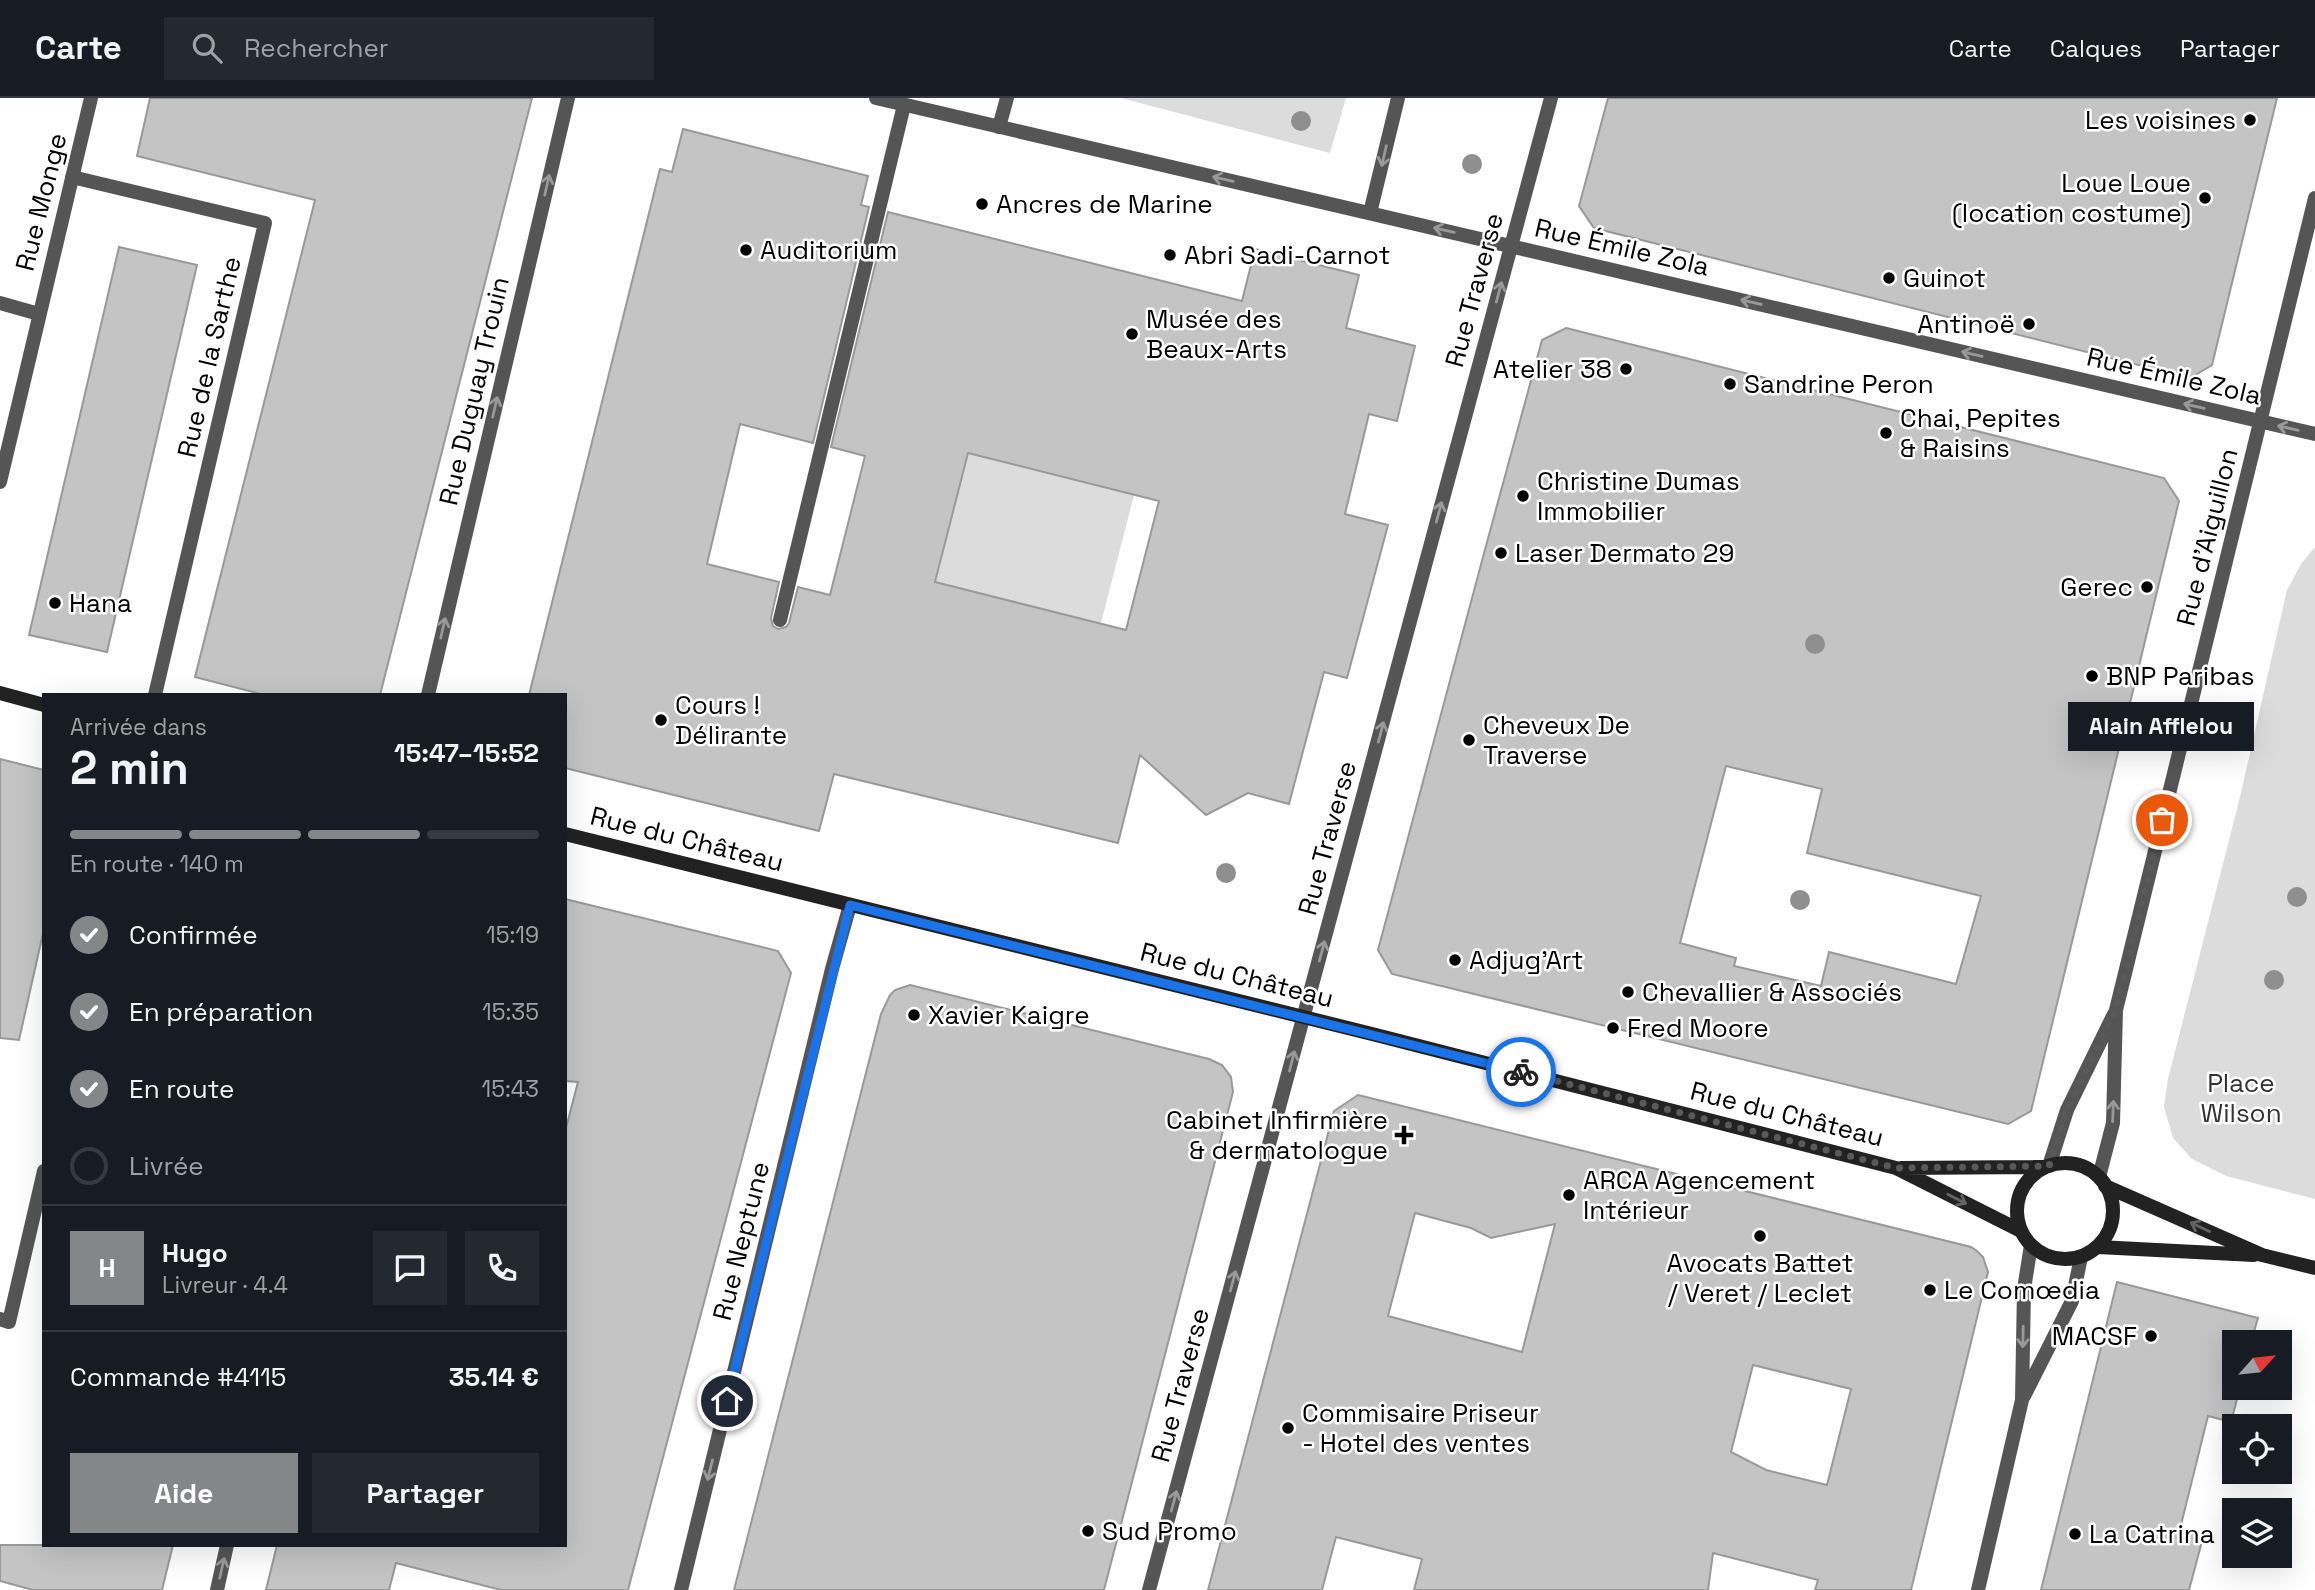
<!DOCTYPE html>
<html lang="fr">
<head>
<meta charset="utf-8">
<style>
  :root { --surface:#171b24; --page:#242831; --text:#f1f3f6; --muted:#9ea1a6; --line:#363941; --accent:#858687 }
  body { margin:0; font-family:"Space Grotesk",sans-serif; background:var(--page); color:var(--text); height:100vh; display:flex; flex-direction:column; font-size:26px; white-space:nowrap }
  * { box-sizing:border-box; margin:0 }
  p { font-size:23px; color:var(--muted) }
  .icon { flex:none; width:38px; height:38px; fill:none; stroke:currentColor; stroke-width:2; stroke-linecap:round; stroke-linejoin:round }
  .map { position:relative; flex:1; overflow:hidden }
  .side { position:absolute; left:42px; top:595px; width:525px; height:854px; display:flex; flex-direction:column; background:var(--surface); border-radius:0px; box-shadow:0 7px 28px #0002 }
  .side>* { flex:none }
  .needle { width:46px; rotate:63deg }
  .controls { position:absolute; left:2222px; top:1232px; display:grid; gap:14px }
  .controls a { display:grid; place-items:center; width:70px; height:70px; border-radius:0px; background:var(--surface); box-shadow:0 7px 28px #0002; font-size:35px }
  .pin { position:absolute; display:grid; place-items:center; width:60px; height:60px; color:#fff; margin:-30px; border:4px solid #fff; border-radius:50%; box-shadow:0 2px 7px #0007 }
  .courier { position:absolute; display:grid; place-items:center; width:70px; height:70px; margin:-35px; border:5px solid #1a73e8; border-radius:50%; background:#fff; color:#222; box-shadow:0 2px 9px #0007 }
  .bubble { position:absolute; height:49px; border-radius:0px; background:var(--surface); box-shadow:0 7px 28px #0002; font-size:23px; font-weight:800; line-height:49px; text-align:center }
  .overview em { font-style:normal; font-weight:800 }
  .overview div { display:flex; flex-direction:column-reverse }
  .overview { display:flex; align-items:center; justify-content:space-between; height:119px; padding:0 28px }
  h1 { font-size:46px; font-weight:800; line-height:52px }
  .bar { display:grid; grid-template-columns:repeat(4,1fr); gap:10px 7px; align-content:center; height:84px; padding:0 28px }
  .bar i { height:9px; border-radius:5px; background:var(--line) }
  .bar .active { background:var(--accent) }
  .bar p { grid-column:span 4 }
  .line { display:flex; align-items:center; gap:18px; padding:0 28px; border-top:2px solid var(--line) }
  .line div { flex:1 }
  .round { display:grid; place-items:center; flex:none; width:74px; height:74px; border-radius:0px; background:var(--page) }
  ol { padding:0 28px; list-style:none }
  li { display:flex; align-items:center; gap:21px; height:77px }
  li p { margin-inline-start:auto }
  li .icon { padding:7px; border-radius:50%; background:var(--accent); color:#fff; stroke-width:4 }
  li:last-child { color:var(--muted) }
  li i { width:38px; height:38px; border:4px solid var(--line); border-radius:50% }
  .action { display:flex; gap:14px; margin-top:auto; padding:14px 28px }
  .action a { flex:1; height:80px; border-radius:0px; background:var(--accent); color:#fff; font-size:28px; font-weight:800; line-height:80px; text-align:center }
  .action a+a { background:var(--page); color:var(--text) }
  header { display:flex; align-items:center; gap:42px; box-sizing:border-box; height:98px; padding:0 35px; background:var(--surface); border-bottom:2px solid var(--line) }
  header strong { font-size:33px }
  nav { display:flex; gap:38px; margin-inline-start:auto; font-size:24px }
  .search { width:490px; height:63px; background:var(--page); display:flex; align-items:center; gap:18px; box-sizing:border-box; padding:0 24px; border-radius:0px; color:var(--muted); font-size:26px }
  .map>svg:first-child { display:block }
  .green { fill:#dcdcdc }
  .building { fill:#c4c4c4; stroke:#999; stroke-width:2; fill-rule:evenodd }
  .lines { fill:none; stroke-linecap:round; stroke-linejoin:round }
  .service { stroke:#555; stroke-width:14 }
  .minor { stroke:#555; stroke-width:14 }
  .secondary { stroke:#222; stroke-width:14 }
  .tree { fill:#8f8f8f }
  .oneway { stroke:#999 }
  .oneway2 { stroke:#646464 }
  .done { stroke:#595959; stroke-width:7; stroke-dasharray:0 12.6 }
  .route { stroke:#1a73e8; stroke-width:9 }
  .poi-dot { fill:#000; stroke:#fff; stroke-width:2.5 }
  .labels { text-anchor:middle; stroke-width:5; stroke-linejoin:round; paint-order:stroke }
  .poi-label { font-size:26px; fill:#000; stroke:#fff; text-anchor:start }
  .street-label { font-size:26px; fill:#000; stroke:#fff }
  .park-label { font-size:26px; fill:#333; stroke:#fff }
</style>
</head>
<body>
<header>
<strong>Carte</strong>
<div class="search"><svg class="icon" aria-label="search" viewBox="0 0 24 24"><circle cx="10" cy="10" r="6"/><path d="M15 15l6 6"/></svg>Rechercher</div>
<nav><a>Carte</a><a>Calques</a><a>Partager</a></nav>
</header>
<div class="map">
<svg width="2315" height="1492" viewBox="0 0 2315 1492">
  <rect width="100%" height="100%" fill="#fff"/>
  <path class="green" d="M1121 0H1346L1330 55Z
    M968 355 1134 397 1101 525 936 484Z
    M2315 449V1101L2226 1078 2192 1061 2173 1040 2164 1009 2168 981 2240 699 2287 492 2301 466Z"/>
  <path class="building" d="M150 0H532L380 597H265L195 579 315 102 137 58Z
    M1608 0H2277L2212 267 2190 280 1594 130 1579 108Z
    M683 31 868 78 861 107 869 109 813 345 740 326 707 466 779 484 771 520 773 528 778 531 786 529 789 525 798 489 830 497 865 358 831 349 888 114 1242 203 1255 151 1359 177 1346 230 1415 248 1397 323 1369 316 1345 416 1388 427 1347 580 1324 574 1289 706 1248 695 1206 717 1140 657 1118 745 834 676 819 733 565 670V597H529L660 71 672 74ZM968 355 1159 403 1126 532 935 484Z
    M119 149 197 167 107 554 29 537Z
    M1566 230 2164 380 2179 403 2031 1013 2008 1026 1392 876 1378 852 1483 459 1542 242ZM1726 668 1822 691 1807 755 1981 798 1956 886 1829 854 1821 888 1734 868 1736 860 1680 845Z
    M0 661 44 672V831L19 942 0 940Z
    M565 801 778 853 791 875 628 1492H501L396 1465 389 1492H266L277 1447H565V1034L578 984 565 983Z
    M910 887 1209 961 1222 967 1231 979 1233 994 1104 1492H734L881 916 890 897 895 892Z
    M1358 997 1971 1149 1977 1153 1983 1159 1988 1174 1911 1492H1815L1818 1482 1713 1455 1708 1492H1414L1422 1461 1336 1439 1322 1492H1208L1334 1013ZM1415 1115 1471 1130 1491 1140 1555 1126 1522 1254 1388 1218ZM1753 1267 1851 1291 1827 1387 1766 1372 1731 1354Z
    M2117 1184 2258 1220 2251 1244H2235V1290H2240L2231 1324 2208 1318 2180 1431 2204 1436 2189 1492H2041Z
    M0 1447H173L162 1492H33L0 1483Z"/>
  <g class="lines">
    <path class="service" d="M1370 115 1398 0
      M780 522 904 7"/>
    <path class="minor" d="M876 0 2315 336
      M999 29 1007 0
      M72 79 265 125 155 597
      M0 205 39 216
      M0 384 91 0
      M428 597 568 0
      M2049 1068 2067 1012 2114 916
      M2099 1079 2113 1025 2116 912 2315 100
      M0 1221 9 1224 44 1073
      M2024 1298 2072 1203 2081 1159
      M217 1492 227 1447
      M681 1492 832 871 850 807
      M1149 1492 1551 0
      M1978 1492 2022 1302 2024 1191 2031 1147"/>
    <path class="secondary" d="M0 595 44 607
      M565 736 1376 937 1896 1070 2021 1133
      M2017 1113a48 48 0 1 1 96 0a48 48 0 1 1-96 0Z
      M1901 1070 2045 1069
      M2105 1088 2262 1157 2315 1170
      M2098 1149 2254 1157"/>
  </g>
  <g class="tree">
    <circle cx="1301" cy="23" r="10"/>
    <circle cx="1472" cy="66" r="10"/>
    <circle cx="1815" cy="546" r="10"/>
    <circle cx="1226" cy="775" r="10"/>
    <circle cx="2297" cy="799" r="10"/>
    <circle cx="1800" cy="802" r="10"/>
    <circle cx="2274" cy="882" r="10"/>
  </g>
  <defs><path id="oneway-shaft" d="M-6 0H5M1.5-3L5.5 0L1.5 3" fill="none" stroke-width="1.6" stroke-linecap="round" stroke-linejoin="round" transform="scale(1.75)"/></defs>
  <g class="oneway">
    <use href="#oneway-shaft" transform="translate(1384 58) rotate(103)"/>
    <use href="#oneway-shaft" transform="translate(1223 81) rotate(-167)"/>
    <use href="#oneway-shaft" transform="translate(547 87) rotate(-77)"/>
    <use href="#oneway-shaft" transform="translate(1444 132) rotate(-167)"/>
    <use href="#oneway-shaft" transform="translate(1499 194) rotate(-75)"/>
    <use href="#oneway-shaft" transform="translate(1751 204) rotate(-167)"/>
    <use href="#oneway-shaft" transform="translate(1972 256) rotate(-167)"/>
    <use href="#oneway-shaft" transform="translate(2194 308) rotate(-167)"/>
    <use href="#oneway-shaft" transform="translate(495 309) rotate(-77)"/>
    <use href="#oneway-shaft" transform="translate(2288 330) rotate(-167)"/>
    <use href="#oneway-shaft" transform="translate(1439 414) rotate(-75)"/>
    <use href="#oneway-shaft" transform="translate(443 530) rotate(-77)"/>
    <use href="#oneway-shaft" transform="translate(1381 634) rotate(-75)"/>
    <use href="#oneway-shaft" transform="translate(1322 853) rotate(-75)"/>
    <use href="#oneway-shaft" transform="translate(1292 963) rotate(-76)"/>
    <use href="#oneway-shaft" transform="translate(2113 1013) rotate(-88)"/>
    <use href="#oneway-shaft" transform="translate(1233 1183) rotate(-75)"/>
    <use href="#oneway-shaft" transform="translate(2023 1239) rotate(91)"/>
    <use href="#oneway-shaft" transform="translate(710 1372) rotate(104)"/>
    <use href="#oneway-shaft" transform="translate(1174 1403) rotate(-75)"/>
    <use href="#oneway-shaft" transform="translate(222 1470) rotate(-77)"/>
  </g>
  <g class="oneway2">
    <use href="#oneway-shaft" transform="translate(1957 1101) rotate(27)"/>
    <use href="#oneway-shaft" transform="translate(2200 1129) rotate(-155)"/>
  </g>
  <g class="lines">
    <path class="done" d="M1521 974 1896 1070 2049 1068 2067 1012 2116 912 2162 722"/>
    <path class="route" d="M727 1303 850 807 1521 974"/>
  </g>
  <g class="poi-dot">
    <circle cx="2250" cy="22" r="7"/>
    <circle cx="2205" cy="100" r="7"/>
    <circle cx="982" cy="106" r="7"/>
    <circle cx="746" cy="152" r="7"/>
    <circle cx="1170" cy="157" r="7"/>
    <circle cx="1889" cy="180" r="7"/>
    <circle cx="2029" cy="226" r="7"/>
    <circle cx="1132" cy="236" r="7"/>
    <circle cx="1626" cy="271" r="7"/>
    <circle cx="1730" cy="286" r="7"/>
    <circle cx="1886" cy="335" r="7"/>
    <circle cx="1523" cy="398" r="7"/>
    <circle cx="1501" cy="455" r="7"/>
    <circle cx="2147" cy="489" r="7"/>
    <circle cx="55" cy="505" r="7"/>
    <circle cx="2092" cy="578" r="7"/>
    <circle cx="661" cy="622" r="7"/>
    <circle cx="1469" cy="642" r="7"/>
    <circle cx="1455" cy="862" r="7"/>
    <circle cx="1628" cy="894" r="7"/>
    <circle cx="914" cy="917" r="7"/>
    <circle cx="1613" cy="930" r="7"/>
    <path d="M1400.5 1026.5h7v7h7v7h-7v7h-7v-7h-7v-7h7z"/>
    <circle cx="1569" cy="1097" r="7"/>
    <circle cx="1760" cy="1138" r="7"/>
    <circle cx="1930" cy="1192" r="7"/>
    <circle cx="2151" cy="1238" r="7"/>
    <circle cx="1288" cy="1330" r="7"/>
    <circle cx="1088" cy="1433" r="7"/>
    <circle cx="2075" cy="1436" r="7"/>
  </g>
  <g class="labels">
    <g class="poi-label">
      <text x="2236" y="31" text-anchor="end">Les voisines</text>
      <text x="2191" y="94" text-anchor="end">Loue Loue<tspan x="2191" dy="30">(location costume)</tspan></text>
      <text x="996" y="115">Ancres de Marine</text>
      <text x="760" y="161">Auditorium</text>
      <text x="1184" y="166">Abri Sadi-Carnot</text>
      <text x="1903" y="189">Guinot</text>
      <text x="1146" y="230">Musée des<tspan x="1146" dy="30">Beaux-Arts</tspan></text>
      <text x="2015" y="235" text-anchor="end">Antinoë</text>
      <text x="1612" y="280" text-anchor="end">Atelier 38</text>
      <text x="1744" y="295">Sandrine Peron</text>
      <text x="1900" y="329">Chai, Pepites<tspan x="1900" dy="30">&amp; Raisins</tspan></text>
      <text x="1537" y="392">Christine Dumas<tspan x="1537" dy="30">Immobilier</tspan></text>
      <text x="1515" y="464">Laser Dermato 29</text>
      <text x="2133" y="498" text-anchor="end">Gerec</text>
      <text x="69" y="514">Hana</text>
      <text x="2106" y="587">BNP Paribas</text>
      <text x="675" y="616">Cours !<tspan x="675" dy="30">Délirante</tspan></text>
      <text x="1483" y="636">Cheveux De<tspan x="1483" dy="30">Traverse</tspan></text>
      <text x="1469" y="871">Adjug'Art</text>
      <text x="1642" y="903">Chevallier &amp; Associés</text>
      <text x="928" y="926">Xavier Kaigre</text>
      <text x="1627" y="939">Fred Moore</text>
      <text x="1388" y="1031" text-anchor="end">Cabinet Infirmière<tspan x="1388" dy="30">&amp; dermatologue</tspan></text>
      <text x="1583" y="1091">ARCA Agencement<tspan x="1583" dy="30">Intérieur</tspan></text>
      <text x="1760" y="1174" text-anchor="middle">Avocats Battet<tspan x="1760" dy="30">/ Veret / Leclet</tspan></text>
      <text x="1944" y="1201">Le Comœdia</text>
      <text x="2137" y="1247" text-anchor="end">MACSF</text>
      <text x="1302" y="1324">Commisaire Priseur<tspan x="1302" dy="30">- Hotel des ventes</tspan></text>
      <text x="1102" y="1442">Sud Promo</text>
      <text x="2089" y="1445">La Catrina</text>
    </g>
    <g class="street-label">
      <text transform="translate(41 104) rotate(-76)" y="9">Rue Monge</text>
      <text transform="translate(1622 149) rotate(13)" y="9">Rue Émile Zola</text>
      <text transform="translate(1474 192) rotate(-75)" y="9">Rue Traverse</text>
      <text transform="translate(209 259) rotate(-77)" y="9">Rue de la Sarthe</text>
      <text transform="translate(2174 278) rotate(13)" y="9">Rue Émile Zola</text>
      <text transform="translate(474 293) rotate(-77)" y="9">Rue Duguay Trouin</text>
      <text transform="translate(2207 439) rotate(-76)" y="9">Rue d'Aiguillon</text>
      <text transform="translate(1327 740) rotate(-75)" y="9">Rue Traverse</text>
      <text transform="translate(687 741) rotate(14)" y="9">Rue du Château</text>
      <text transform="translate(1237 877) rotate(14)" y="9">Rue du Château</text>
      <text transform="translate(1787 1016) rotate(14)" y="9">Rue du Château</text>
      <text transform="translate(741 1143) rotate(-76)" y="9">Rue Neptune</text>
      <text transform="translate(1180 1287) rotate(-75)" y="9">Rue Traverse</text>
    </g>
    <g class="park-label">
      <text x="2241" y="994">Place<tspan x="2241" dy="30">Wilson</tspan></text>
    </g>
  </g>
</svg>
<div class="controls">
<a><svg class="needle" viewBox="-14 -14 28 28"><path d="M0-13l5 13h-10z" fill="#e53935"/><path d="M0 13l5-13h-10z" fill="#9ea1a6"/></svg></a>
<a><svg class="icon" aria-label="locate" viewBox="0 0 24 24"><circle cx="12" cy="12" r="6"/><path d="M12 2v4M12 18v4M2 12h4M18 12h4"/></svg></a>
<a><svg class="icon" aria-label="layers" viewBox="0 0 24 24"><path d="M12 4l9 5-9 5-9-5zM3 14l9 5 9-5"/></svg></a>
</div>
<div class="pin" style="left:2162px;top:722px;background:#ea580c"><svg class="icon" aria-label="bag" viewBox="0 0 24 24"><path d="M5 8h14l-1 12H6zM9 8a3 3 0 0 1 6 0"/></svg></div>
<div class="pin" style="left:727px;top:1303px;background:#1f2937"><svg class="icon" aria-label="home" viewBox="0 0 24 24"><path d="M3 11l9-7 9 7M6 9v11h12V9"/></svg></div>
<div class="courier" style="left:1521px;top:974px"><svg class="icon" aria-label="bike" viewBox="0 0 24 24"><circle cx="6" cy="16" r="4"/><circle cx="18" cy="16" r="4"/><path d="M6 16l4-8h5l3 8M10 8l3 8H6M13 5h3"/></svg></div>
<div class="bubble" style="left:2068px;top:604px;width:186px">Alain Afflelou</div>
<section class="side">
<div class="overview"><div><h1>2 min</h1><p>Arrivée dans</p></div><em>15:47–15:52</em></div>
<div class="bar"><i class="active"></i><i class="active"></i><i class="active"></i><i></i><p>En route · 140 m</p></div>
<ol>
<li><svg class="icon" aria-label="check" viewBox="0 0 24 24"><path d="M5 12l5 5 9-10"/></svg>Confirmée<p>15:19</p></li>
<li><svg class="icon" aria-label="check" viewBox="0 0 24 24"><path d="M5 12l5 5 9-10"/></svg>En préparation<p>15:35</p></li>
<li><svg class="icon" aria-label="check" viewBox="0 0 24 24"><path d="M5 12l5 5 9-10"/></svg>En route<p>15:43</p></li>
<li><i></i>Livrée</li>
</ol>
<div class="line" style="height:126px"><b class="round" style="background:var(--accent);color:#fff">H</b><div><b>Hugo</b><p>Livreur · 4.4</p></div><a class="round"><svg class="icon" aria-label="chat" viewBox="0 0 24 24"><path d="M4 5h16v11H9l-5 4z"/></svg></a><a class="round"><svg class="icon" aria-label="phone" viewBox="0 0 24 24"><path d="M5 4h4l2 5-3 2q2 4 5 5l2-3 5 2v4C11 20 4 13 5 4z"/></svg></a></div>
<div class="line" style="height:91px"><div>Commande #4115</div><b>35.14 €</b></div>
<div class="action"><a>Aide</a><a>Partager</a></div>
</section>
</div>
</body>
</html>
